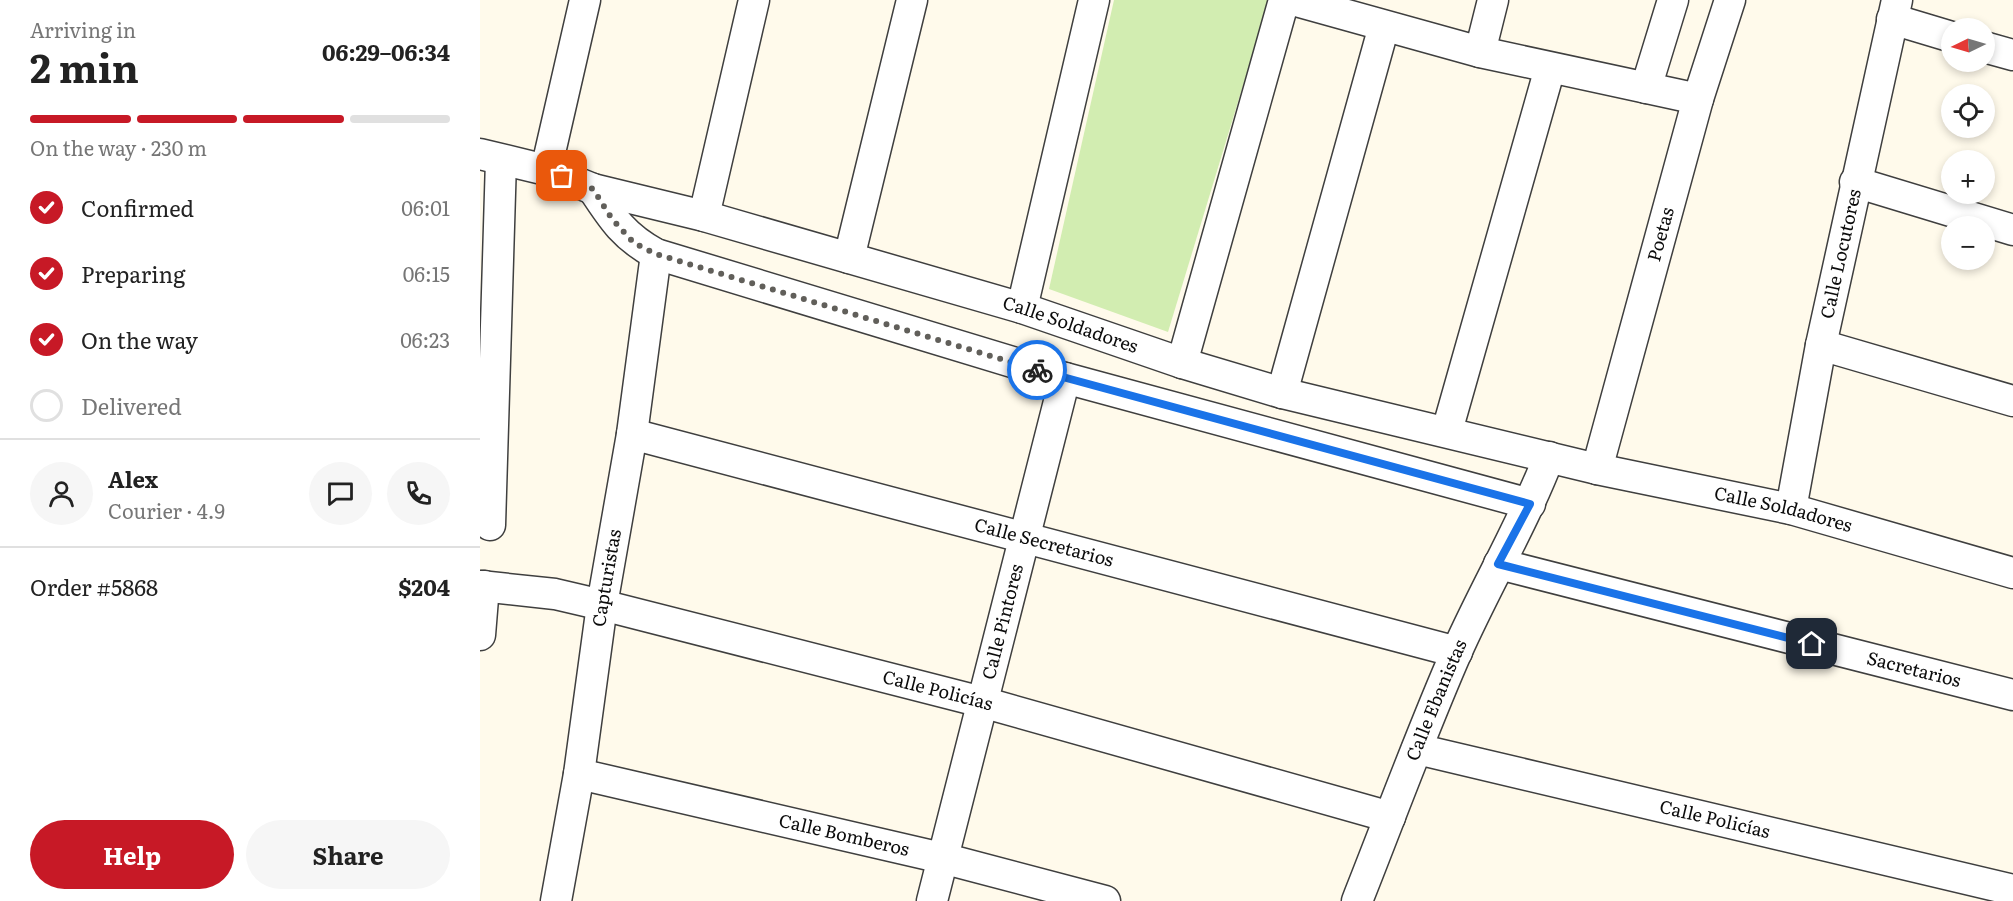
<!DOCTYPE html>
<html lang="en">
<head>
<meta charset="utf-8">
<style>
  :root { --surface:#fff; --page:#f6f6f6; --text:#222; --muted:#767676; --line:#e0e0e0; --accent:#c71926 }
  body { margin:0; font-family:Literata,serif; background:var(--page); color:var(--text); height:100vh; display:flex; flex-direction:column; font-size:22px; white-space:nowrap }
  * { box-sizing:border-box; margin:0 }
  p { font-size:20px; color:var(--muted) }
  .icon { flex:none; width:33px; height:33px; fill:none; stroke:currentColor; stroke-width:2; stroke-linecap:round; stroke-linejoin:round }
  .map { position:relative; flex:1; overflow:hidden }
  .details { display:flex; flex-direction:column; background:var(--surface); width:480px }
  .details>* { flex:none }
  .needle { width:39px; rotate:265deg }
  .buttons { position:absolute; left:1461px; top:18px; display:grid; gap:12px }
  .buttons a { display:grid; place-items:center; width:54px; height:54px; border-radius:50%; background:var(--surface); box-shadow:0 3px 9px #0003; font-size:30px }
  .pin { position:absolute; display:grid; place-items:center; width:51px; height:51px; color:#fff; margin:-26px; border-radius:12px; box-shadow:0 3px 9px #0006 }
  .courier { position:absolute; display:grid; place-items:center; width:60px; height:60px; margin:-30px; border:4px solid #1a73e8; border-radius:50%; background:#fff; color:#222; box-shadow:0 2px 8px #0007 }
  .headline em { font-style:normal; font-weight:700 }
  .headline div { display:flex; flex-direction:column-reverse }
  .headline { display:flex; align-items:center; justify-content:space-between; height:102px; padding:0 30px }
  h1 { font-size:39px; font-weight:700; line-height:45px }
  .bar { display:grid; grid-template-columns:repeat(4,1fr); gap:9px 6px; align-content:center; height:72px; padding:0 30px }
  .bar i { height:8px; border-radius:4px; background:var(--line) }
  .bar .active { background:var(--accent) }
  .bar p { grid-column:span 4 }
  .line { display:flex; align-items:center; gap:15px; padding:0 30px; border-top:2px solid var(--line) }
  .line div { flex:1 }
  .round { display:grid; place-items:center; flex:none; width:63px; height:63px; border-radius:32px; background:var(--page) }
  ol { padding:0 30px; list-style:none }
  li { display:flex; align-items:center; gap:18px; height:66px }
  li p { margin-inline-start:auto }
  li .icon { padding:6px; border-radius:50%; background:var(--accent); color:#fff; stroke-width:4 }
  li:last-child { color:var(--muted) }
  li i { width:33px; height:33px; border:3px solid var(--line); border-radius:50% }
  .cta { display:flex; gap:12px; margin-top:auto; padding:12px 30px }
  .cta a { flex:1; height:69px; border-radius:36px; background:var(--accent); color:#fff; font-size:24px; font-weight:700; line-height:69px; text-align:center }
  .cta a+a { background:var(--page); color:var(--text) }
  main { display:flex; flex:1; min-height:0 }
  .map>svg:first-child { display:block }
  .green { fill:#d2edb1 }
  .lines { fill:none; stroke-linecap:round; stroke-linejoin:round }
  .minor-casing { stroke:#3f3f3f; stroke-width:33 }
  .minor { stroke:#fff; stroke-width:30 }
  .done { stroke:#615f5a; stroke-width:6; stroke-dasharray:0 10.8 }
  .route { stroke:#1a73e8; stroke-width:8 }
  .labels { text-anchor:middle; stroke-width:6; stroke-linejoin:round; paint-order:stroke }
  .street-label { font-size:18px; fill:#0c0c0c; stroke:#fff }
</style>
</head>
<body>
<main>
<section class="details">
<div class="headline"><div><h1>2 min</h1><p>Arriving in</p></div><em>06:29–06:34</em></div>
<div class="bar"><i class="active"></i><i class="active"></i><i class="active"></i><i></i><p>On the way · 230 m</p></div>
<ol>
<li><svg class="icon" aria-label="check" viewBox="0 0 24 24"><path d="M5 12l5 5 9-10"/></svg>Confirmed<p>06:01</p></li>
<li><svg class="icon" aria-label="check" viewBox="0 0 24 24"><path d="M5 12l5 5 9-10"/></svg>Preparing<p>06:15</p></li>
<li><svg class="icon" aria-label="check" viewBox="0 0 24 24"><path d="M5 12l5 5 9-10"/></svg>On the way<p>06:23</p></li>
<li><i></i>Delivered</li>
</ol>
<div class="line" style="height:108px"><a class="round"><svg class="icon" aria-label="person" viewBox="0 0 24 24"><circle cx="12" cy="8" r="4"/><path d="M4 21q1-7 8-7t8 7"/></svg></a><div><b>Alex</b><p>Courier · 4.9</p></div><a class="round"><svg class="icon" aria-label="chat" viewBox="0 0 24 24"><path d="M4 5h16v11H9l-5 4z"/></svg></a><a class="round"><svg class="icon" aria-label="phone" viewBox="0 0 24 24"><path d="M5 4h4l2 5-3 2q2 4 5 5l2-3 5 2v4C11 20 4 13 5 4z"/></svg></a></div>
<div class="line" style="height:78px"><div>Order #5868</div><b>$204</b></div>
<div class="cta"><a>Help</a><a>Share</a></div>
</section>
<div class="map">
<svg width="1533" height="901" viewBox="0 0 1533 901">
  <rect width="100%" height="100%" fill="#fffaeb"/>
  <path class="green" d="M634 0H789L688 332 569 289Z"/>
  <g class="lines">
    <g class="minor-casing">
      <g id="minor">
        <path d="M813 0 1000 52 1218 99"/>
        <path d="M1412 19 1472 37"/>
        <path d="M1504 47 1533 55"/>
        <path d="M1000 52 1013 0"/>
        <path d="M1166 88 1193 0"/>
        <path id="s1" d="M0 154 66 170 113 189 224 216 542 308 702 363 802 393 1117 469 1311 509 1533 573"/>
        <path d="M66 170 105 0"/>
        <path d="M1375 182 1533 230"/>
        <path d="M113 189C132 218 144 237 176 254L585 378 1050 504"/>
        <path d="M224 216 274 0"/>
        <path d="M369 258 432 0"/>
        <path d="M542 308 614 0"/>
        <path d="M1341 345 1533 401"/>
        <path d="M702 363 804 0"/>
        <path d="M802 393 904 26"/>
        <path d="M967 431 1070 68"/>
        <path id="s2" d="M152 434 977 652"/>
        <path id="s3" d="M1117 469 1218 99 1250 0"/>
        <path id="s4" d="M1311 509 1341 345 1417 0"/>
        <path d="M10 525 21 160"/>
        <path id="s5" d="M1019 564 1533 695"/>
        <path id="s6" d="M0 586 75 594 122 605 502 702 910 817"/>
        <path d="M0 635 4 586"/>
        <path id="s7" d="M937 749 1533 890"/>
        <path id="s8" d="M99 774 462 858 625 901"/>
        <path id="s9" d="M76 901 99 774 122 605 152 434 176 254"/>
        <path id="s10" d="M452 901 585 378"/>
        <path id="s11" d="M877 901C910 818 941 733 977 651 1006 586 1043 524 1069 457"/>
      </g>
    </g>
    <use href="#minor" class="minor"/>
  </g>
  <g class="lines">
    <path class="done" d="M82 176 113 189 132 219 154 243 176 254 557 370"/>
    <path class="route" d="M557 370 1050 504 1018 564 1332 644"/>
  </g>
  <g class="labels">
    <g class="street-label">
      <text dy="6" stroke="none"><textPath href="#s3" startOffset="243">Poetas</textPath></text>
      <text dy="6" stroke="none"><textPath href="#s4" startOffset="260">Calle Locutores</textPath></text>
      <text dy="6" stroke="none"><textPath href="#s1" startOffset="615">Calle Soldadores</textPath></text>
      <text dy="6" stroke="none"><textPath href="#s1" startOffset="1352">Calle Soldadores</textPath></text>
      <text dy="6" stroke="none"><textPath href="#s2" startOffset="426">Calle Secretarios</textPath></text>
      <text dy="6" stroke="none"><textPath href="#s9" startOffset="327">Capturistas</textPath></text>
      <text dy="6" stroke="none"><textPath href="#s10" startOffset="288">Calle Pintores</textPath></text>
      <text dy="6" stroke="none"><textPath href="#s5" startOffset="428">Sacretarios</textPath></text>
      <text dy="6" stroke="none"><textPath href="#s6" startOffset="470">Calle Policías</textPath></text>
      <text dy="6" stroke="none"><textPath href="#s11" startOffset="216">Calle Ebanistas</textPath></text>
      <text dy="6" stroke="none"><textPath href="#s7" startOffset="306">Calle Policías</textPath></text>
      <text dy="6" stroke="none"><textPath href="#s8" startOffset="272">Calle Bomberos</textPath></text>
    </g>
  </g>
</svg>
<div class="buttons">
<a><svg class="needle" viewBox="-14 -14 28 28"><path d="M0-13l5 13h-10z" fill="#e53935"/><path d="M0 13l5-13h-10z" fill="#767676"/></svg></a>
<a><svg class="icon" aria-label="locate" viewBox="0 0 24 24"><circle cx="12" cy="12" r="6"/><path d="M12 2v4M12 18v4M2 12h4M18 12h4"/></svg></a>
<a>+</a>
<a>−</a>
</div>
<div class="pin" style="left:82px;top:176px;background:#ea580c"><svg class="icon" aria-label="bag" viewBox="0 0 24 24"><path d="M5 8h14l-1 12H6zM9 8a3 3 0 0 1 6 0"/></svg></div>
<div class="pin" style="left:1332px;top:644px;background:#1f2937"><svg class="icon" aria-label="home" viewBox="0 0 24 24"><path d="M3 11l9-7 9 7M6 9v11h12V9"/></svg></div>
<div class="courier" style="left:557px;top:370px"><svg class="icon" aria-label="bike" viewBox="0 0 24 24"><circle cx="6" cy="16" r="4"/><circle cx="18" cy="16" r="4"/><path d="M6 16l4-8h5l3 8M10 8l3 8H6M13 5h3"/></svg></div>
</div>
</main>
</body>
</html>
